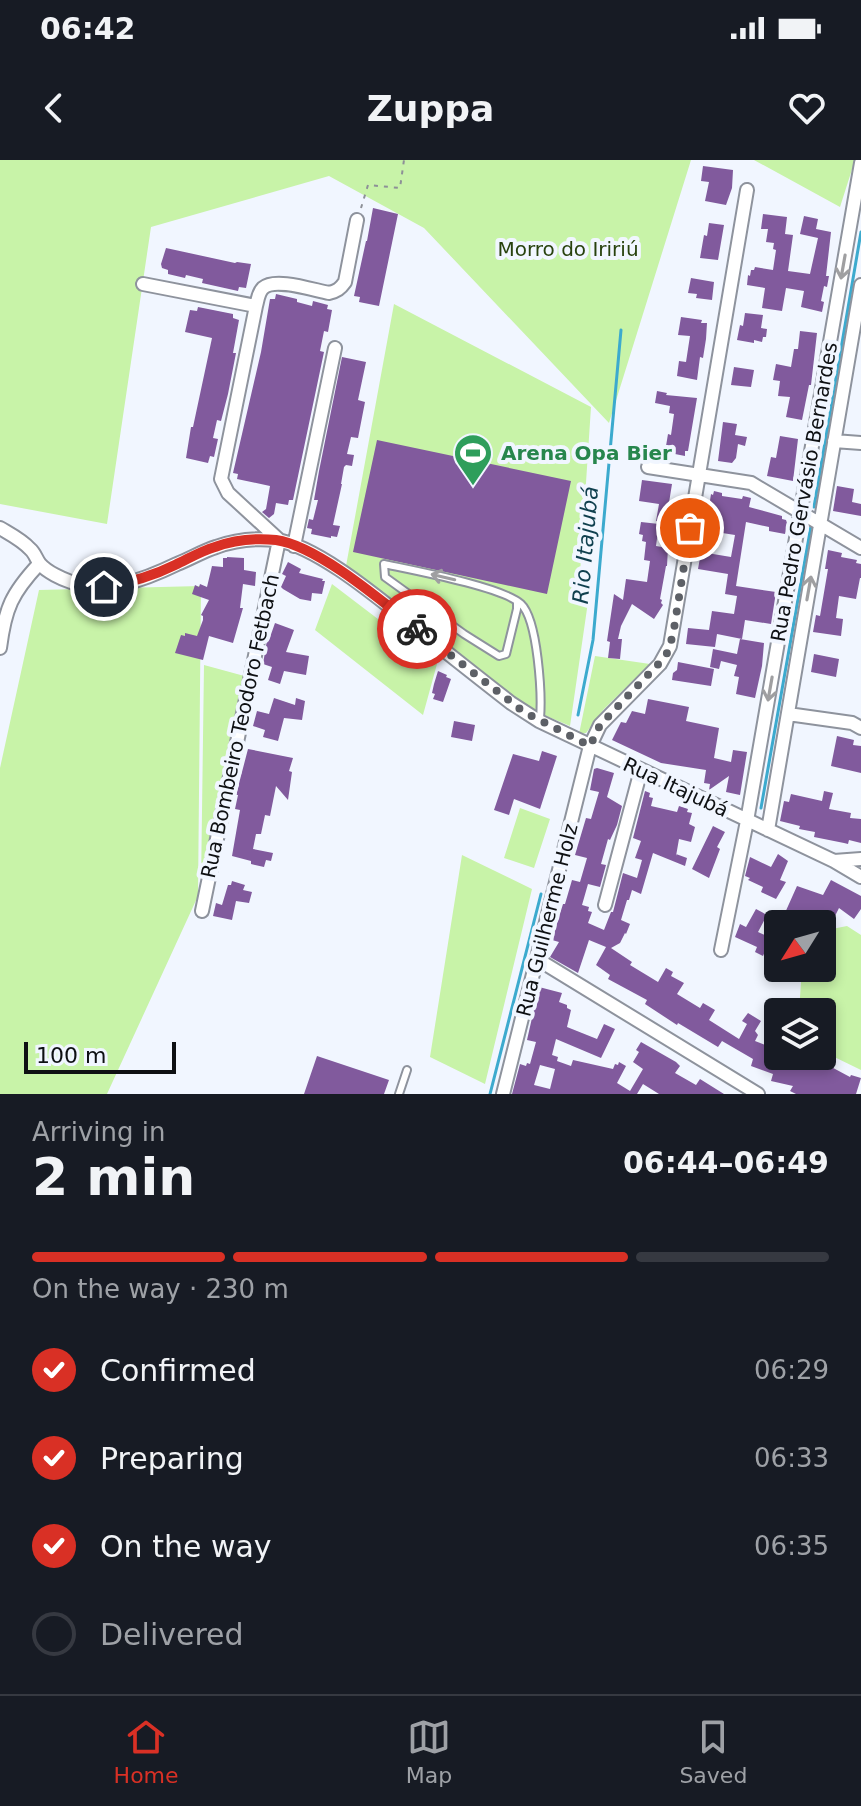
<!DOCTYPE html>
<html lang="en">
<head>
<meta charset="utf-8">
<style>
  :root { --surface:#171b24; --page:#242831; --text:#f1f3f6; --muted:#9ea1a6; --line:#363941; --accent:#d93025 }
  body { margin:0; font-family:"DejaVu Sans",sans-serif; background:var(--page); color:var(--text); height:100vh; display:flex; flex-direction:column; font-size:30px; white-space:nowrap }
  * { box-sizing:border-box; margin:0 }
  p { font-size:26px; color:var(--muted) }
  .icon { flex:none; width:44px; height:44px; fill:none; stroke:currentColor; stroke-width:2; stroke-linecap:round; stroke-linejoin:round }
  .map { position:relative; height:934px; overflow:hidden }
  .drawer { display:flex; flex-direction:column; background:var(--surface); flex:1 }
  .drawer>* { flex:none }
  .needle { width:52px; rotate:233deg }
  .tools { position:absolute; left:764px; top:750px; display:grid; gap:16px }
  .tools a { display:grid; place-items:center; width:72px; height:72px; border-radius:8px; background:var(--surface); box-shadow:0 4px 12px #0003; font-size:40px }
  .scale { position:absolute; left:24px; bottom:20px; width:152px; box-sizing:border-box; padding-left:8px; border:4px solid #0e1013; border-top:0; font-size:22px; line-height:28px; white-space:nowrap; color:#0e1013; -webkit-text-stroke:6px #f1f6ff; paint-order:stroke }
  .pin { position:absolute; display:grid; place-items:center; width:68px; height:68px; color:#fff; margin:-34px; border:4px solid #fff; border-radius:50%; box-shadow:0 2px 8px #0007 }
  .courier { position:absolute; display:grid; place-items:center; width:80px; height:80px; margin:-40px; border:6px solid #d93025; border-radius:50%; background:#fff; color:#222; box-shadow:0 2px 10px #0007 }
  .overview em { font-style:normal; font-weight:700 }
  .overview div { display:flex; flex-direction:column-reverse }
  .overview { display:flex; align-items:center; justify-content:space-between; height:136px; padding:0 32px }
  h1 { font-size:52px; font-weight:700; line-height:60px }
  .bar { display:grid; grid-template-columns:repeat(4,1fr); gap:12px 8px; align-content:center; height:96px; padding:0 32px }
  .bar i { height:10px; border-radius:6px; background:var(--line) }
  .bar .selected { background:var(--accent) }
  .bar p { grid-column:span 4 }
  ol { padding:0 32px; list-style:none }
  li { display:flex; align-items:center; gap:24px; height:88px }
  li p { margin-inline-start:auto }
  li .icon { padding:8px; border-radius:50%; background:var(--accent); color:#fff; stroke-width:4 }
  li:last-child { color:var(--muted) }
  li i { width:44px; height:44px; border:4px solid var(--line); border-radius:50% }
  .status { display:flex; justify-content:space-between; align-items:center; height:56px; padding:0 40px; background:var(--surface); direction:ltr }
  .status svg { height:22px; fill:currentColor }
  header { display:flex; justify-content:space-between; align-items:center; height:104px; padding:0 32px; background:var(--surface); font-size:36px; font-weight:700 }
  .menu { display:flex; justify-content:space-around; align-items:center; height:112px; border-top:2px solid var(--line); background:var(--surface); font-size:22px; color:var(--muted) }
  .menu a { display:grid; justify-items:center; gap:4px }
  .menu .selected { color:var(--accent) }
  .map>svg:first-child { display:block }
  .green { fill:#c8f3a8 }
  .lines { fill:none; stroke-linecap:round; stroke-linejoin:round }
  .stream { stroke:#3caace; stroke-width:3 }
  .building { fill:#815a9d; fill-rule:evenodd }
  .lane-casing { stroke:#8e939d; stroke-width:10 }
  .street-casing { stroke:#8e939d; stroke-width:16 }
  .path { stroke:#8d9097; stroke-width:2; stroke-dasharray:4 6; stroke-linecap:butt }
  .lane { stroke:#fff; stroke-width:6 }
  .street { stroke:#fff; stroke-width:12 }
  .oneway { stroke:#9f9fa1 }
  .done { stroke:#5d6066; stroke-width:8; stroke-dasharray:0 14.4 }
  .route { stroke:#d93025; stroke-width:10 }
  .labels { text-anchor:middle; stroke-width:8; stroke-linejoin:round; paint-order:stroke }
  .park-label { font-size:20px; fill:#28420e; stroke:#f1f6ff }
  .leisure-label { font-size:20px; font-weight:bold; fill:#27864d; stroke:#f1f6ff; text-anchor:start }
  .street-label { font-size:20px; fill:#0e1013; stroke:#f1f6ff }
  .water-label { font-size:22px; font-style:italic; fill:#0f3f4e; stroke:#f1f6ff }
</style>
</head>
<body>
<div class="status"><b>06:42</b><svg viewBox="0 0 49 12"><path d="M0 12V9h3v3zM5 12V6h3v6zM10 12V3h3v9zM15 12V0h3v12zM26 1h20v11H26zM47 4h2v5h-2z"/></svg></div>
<header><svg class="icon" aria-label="back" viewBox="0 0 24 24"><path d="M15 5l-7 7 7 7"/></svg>Zuppa<svg class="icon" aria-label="heart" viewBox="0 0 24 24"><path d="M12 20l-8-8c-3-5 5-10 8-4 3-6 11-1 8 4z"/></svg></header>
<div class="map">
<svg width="861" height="934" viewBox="0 0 861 934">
  <rect width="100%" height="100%" fill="#f1f6ff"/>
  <path class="green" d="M0 0H691L609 263 424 68 329 16 151 67 107 364 0 344Z
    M754 0H855L840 47Z
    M394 144 591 247 579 429 589 435 570 566 518 544 346 406Z
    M332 424 437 504 423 555 315 470Z
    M201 426 198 736 107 934H0V608L39 430Z
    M595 496 650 504 604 549 586 573 579 574Z
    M204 505 248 517 201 725Z
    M520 648 550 659 534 708 504 698Z
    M462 695 532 729 485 924 430 897Z
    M847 766 861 775V910L822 891V852H799L802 808H822V771Z"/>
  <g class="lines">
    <path class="stream" d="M814 347 861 72
      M578 555 593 480 621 170
      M761 648 811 366
      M490 934 541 734"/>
  </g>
  <path class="building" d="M703 6 733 10 732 28 726 45 705 41 709 22 701 21Z
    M373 48 398 54 379 146 359 142 360 137 354 136 366 81H367Z
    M763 54 787 57 785 74 793 75 788 111 810 114 818 78 800 74 804 56 818 59 816 69 831 72 826 116H829L827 127 824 126 821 141 824 142 822 152 801 147 804 131 786 128 782 151 762 148 765 128 747 125 748 115 750 116 751 110H754L755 107 773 110 776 90 773 89 774 83 766 82 768 69H761Z
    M709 63 724 65 718 100 700 98 704 75 707 76Z
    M166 88 235 103 237 102 251 104 246 128 239 127 238 131 202 123 203 119 186 115 185 118 168 114V110L162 108 161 104Z
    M691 118 714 122 712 140 696 138 697 134 688 133Z
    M276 134 297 139V142L312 146 313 141 328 145 327 149 332 150 328 172 324 171 320 191 324 192 293 340H289L288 345 276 343 274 354 269 358 262 352 266 349 270 326 237 319 238 314 233 313 261 192 270 139H275Z
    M198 147 233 154V158L239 160 233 193H236L228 234 221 261 217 260 213 278 218 279 214 297 210 296 208 303 186 298 191 267H193L212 178 185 172 190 150 197 151Z
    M745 153 763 155 761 168 767 169 766 177H763L762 182 754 180V183L737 180 740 165 743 166Z
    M681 157 702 160 701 163H707L706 179 703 198 700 197 697 220 677 216 679 201 686 202 690 176 678 175Z
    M800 171 817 173 811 225H809L802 260 786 257 790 237 778 236 780 221 773 220 776 204 791 207 794 189H798Z
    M342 197 366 202 358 240 365 242 358 278 351 277 347 294 354 295 352 306 346 305 344 307 341 324H342L333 365 340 366 337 377 331 376V378L311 374 312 369 307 368 309 359 313 360 318 340H314L319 311Z
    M734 207 754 210 751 227 731 225Z
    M657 231 667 233 666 235 697 238 688 291H685V296L665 292 668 274 671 275 674 254 669 253 670 246 655 243Z
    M723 262 737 264 735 275 747 277 745 286 738 284 736 298 732 303 718 301Z
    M780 276 798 279 793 321 767 316 771 297 776 298Z
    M377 280 571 321 547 434 353 392Z
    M642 320 672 324 668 349 675 351 673 364 656 361 659 344 639 341Z
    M837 326 854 329 852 342 861 344V356L833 351Z
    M714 331 722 333V336L742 339 743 336 751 338 749 347 782 356V359L786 360 787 363 785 374 769 371V367L746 362 736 426 776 432 771 464 745 460 742 479 717 474 715 487 686 484 688 468 709 470 712 451 734 454 737 436 725 434 728 414 698 409 701 392 731 397 735 375 716 372 715 374 705 373 711 334 713 335Z
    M641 362 659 364 656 386 668 388 667 406H666L660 439 662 440 661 443 663 445 654 459 632 444 621 466 618 479H622L620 499 608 498 610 482 607 481 614 434 623 440 626 419 647 422 650 401 644 400 646 382 642 381 643 375 639 374Z
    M828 390 842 393 841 397 857 400 856 403 861 404V418H860L856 439 839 436 836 458 843 459 841 476 813 472 816 455 820 456 828 409H825Z
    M227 397 244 398V410L256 412 255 426 243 424 240 448H243L233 483 209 476 203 500 175 493 181 475 185 476V473L197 476 203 460V456L201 455 209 440 192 434 195 425 199 427 200 424 207 427 212 406 223 407V398H227Z
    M288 402 301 409 299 413 323 419 322 421H325L322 434 312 433 311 441 300 439 283 429 281 427 286 416 282 414Z
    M275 463 294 470 286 492 309 496 306 515 284 511 280 524 268 520 272 507 263 504 267 480H269Z
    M740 479 764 483 762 506 755 538 736 534 739 517 734 516 737 505 721 501 719 509 710 507 713 489 737 494Z
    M814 494 839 499 836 517 811 512Z
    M678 502 714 509 711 526 672 520 673 513 677 510Z
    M438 511 447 515 446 517 451 519 443 542 433 539 435 534 432 533 434 524Z
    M274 538 295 545 296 538 305 541 302 560 284 558 278 581 263 577 265 570 253 566 257 551 269 554Z
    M648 539 689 547 686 561 719 568 714 598 731 602 733 590 747 592 740 635 726 632 729 616 709 630 710 624 704 623 706 610 661 603 612 580 621 562 626 563 632 551 645 554Z
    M454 561 475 565 472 581 451 577Z
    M837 576 854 580 853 585 861 586V613L831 606Z
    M248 589 293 598 289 611 292 612 288 640 276 626 270 656 265 655 261 674H256L253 689 273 693 271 701 266 700 264 707 251 704V701L232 696 240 650 235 649 238 635H236Z
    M542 591 557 596 540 649 514 639 509 655 494 650 513 594 539 601Z
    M597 608 614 613 607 637 622 646 617 665 610 680 608 679 601 704 606 705 600 727 588 724 582 745 589 747 588 751 592 752 588 763 604 770 611 752H613L623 713 637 718 642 700 635 698 641 681 633 678 645 631 650 633 649 637 653 638 651 646 677 652 679 646 688 649 687 652 692 653 689 664 695 667 691 682 679 679 676 696V694L687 698 685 706 653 693 641 734 632 730 629 740H627L621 760 630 764 626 774 625 773 620 783 611 788 632 802 630 805 658 822 666 808 673 812 671 816 684 823 677 834 700 848 703 843 715 850 709 860 739 879 747 864 742 861 748 853 761 861 755 871 758 875 755 881 768 886 766 889 770 891 769 893 791 898 811 909 815 901 821 904 822 902 850 917 851 915 861 918 856 934H796L790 931 793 926 771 921 773 914 751 906 753 899 722 881 718 887 678 863 677 865 645 844 647 840 608 819 610 815 596 805 606 787 589 780 578 813 550 797 559 782 552 780 563 744H565L572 720 580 722 587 698 575 695 586 658 591 659 599 632 590 630 594 609Z
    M824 631 833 633 829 649 851 653 850 658 861 659V683L849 680 848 684 844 683 814 677 815 672 799 669 800 666 780 661 784 641 789 642 791 634 822 641Z
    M713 666 725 672 717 687 720 689 709 718 692 709Z
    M778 694 788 701 780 720 786 722 776 739 761 732 763 727 748 720 750 718 745 716 750 697 771 707Z
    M831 720 861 736V749L854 759 839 748 834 758 831 756 830 758 815 751 810 764H780L797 726 823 735Z
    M232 721 245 725 243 730 252 732 249 743 236 741 232 760 213 756 216 743 222 745 228 725H231Z
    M756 749 767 755 758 772 771 778 763 796 755 792 757 787 735 777 740 764 746 767Z
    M539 827 562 833 559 842 567 845V848L571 850 567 867 597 879 604 864 615 869 601 898 556 879 552 895 558 897 557 901 571 906 573 900 613 909 615 904 618 905 619 902 626 906 617 923 630 931 643 909 633 902 639 892 636 890 641 882 676 902 680 906 675 913 696 925 700 919 724 934H659L643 924 637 934H512L520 904 526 906 527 903 530 904 536 882 527 880ZM540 905 555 909 550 929 534 925Z
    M317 896 389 920 384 934H304Z"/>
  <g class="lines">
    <g class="lane-casing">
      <path id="lane" d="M517 441V449L506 494 499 496 464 474 385 417 384 404C412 410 503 427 521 444 538 460 542 535 540 559
        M399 934 407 910"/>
    </g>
    <g class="street-casing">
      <path id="street" d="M143 124 256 146
        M834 281 861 283
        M648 307 751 323 861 388
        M0 368C10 374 22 380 30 389 35 393 36 399 40 404 47 412 62 419 71 422 106 435 146 419 177 404 190 399 203 391 216 387 235 380 257 378 276 380 318 386 382 441 415 467 447 493 479 518 511 543L539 561 834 701 861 699
        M279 380 228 333 221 319 256 146C258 139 258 133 263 128 275 117 313 130 329 133 337 131 340 129 345 122L357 60
        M294 386 335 188
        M0 488C5 448 12 433 39 404
        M788 554 852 563 861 568
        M768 670 861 125
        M834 701 861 717
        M605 745 641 610
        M202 751 279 380
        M721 790 747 661 861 3
        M537 799 758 934
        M503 934 590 586 600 565 660 504 670 486 747 30"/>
    </g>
    <path class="path" d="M361 48 368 25 400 28 404 0"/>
    <use href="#lane" class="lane"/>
    <use href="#street" class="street"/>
  </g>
  <defs><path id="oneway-shaft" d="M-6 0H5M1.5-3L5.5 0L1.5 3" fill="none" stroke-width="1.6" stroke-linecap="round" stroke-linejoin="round" transform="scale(2)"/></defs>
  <g class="oneway">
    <use href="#oneway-shaft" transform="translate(843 107) rotate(100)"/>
    <use href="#oneway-shaft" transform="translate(443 417) rotate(-167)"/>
    <use href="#oneway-shaft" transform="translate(809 428) rotate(-80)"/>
    <use href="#oneway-shaft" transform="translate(770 529) rotate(100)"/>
  </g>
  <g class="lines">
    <path class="done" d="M417 469 524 552 590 586 600 565 666 496 673 475 690 368"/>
    <path class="route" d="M104 427C128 423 153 416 175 405 188 399 201 391 215 387 234 380 256 378 276 380 318 386 383 442 417 469"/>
  </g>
  <defs>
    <g id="stadium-pin" transform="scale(2)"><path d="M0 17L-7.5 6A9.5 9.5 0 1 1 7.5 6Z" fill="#2e9e5b" stroke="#f1f6ff"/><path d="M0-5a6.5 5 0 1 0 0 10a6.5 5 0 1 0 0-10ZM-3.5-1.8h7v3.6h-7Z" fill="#fff"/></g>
  </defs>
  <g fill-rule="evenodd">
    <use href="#stadium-pin" x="473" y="293"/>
  </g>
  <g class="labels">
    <g class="park-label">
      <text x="568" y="96">Morro do Iririú</text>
    </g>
    <g class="leisure-label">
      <text x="501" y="300">Arena Opa Bier</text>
    </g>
    <g class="street-label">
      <text transform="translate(804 332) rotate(-80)" y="7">Rua Pedro Gervásio Bernardes</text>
      <text transform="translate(240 566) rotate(-78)" y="7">Rua Bombeiro Teodoro Fetbach</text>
      <text transform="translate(676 627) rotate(25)" y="7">Rua Itajubá</text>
      <text transform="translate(547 760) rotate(-76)" y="7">Rua Guilherme Holz</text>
    </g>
    <g class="water-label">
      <text transform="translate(585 385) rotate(-85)" y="8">Rio Itajubá</text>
    </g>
  </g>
</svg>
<div class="tools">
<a><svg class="needle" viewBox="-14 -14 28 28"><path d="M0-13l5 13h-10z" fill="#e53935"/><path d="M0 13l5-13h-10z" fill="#9ea1a6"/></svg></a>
<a><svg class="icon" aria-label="layers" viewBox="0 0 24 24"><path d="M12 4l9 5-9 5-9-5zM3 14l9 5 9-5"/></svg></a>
</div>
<div class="scale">100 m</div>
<div class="pin" style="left:690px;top:368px;background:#ea580c"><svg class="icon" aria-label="bag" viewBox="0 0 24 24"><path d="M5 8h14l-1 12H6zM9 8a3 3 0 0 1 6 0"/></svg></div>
<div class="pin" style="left:104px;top:427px;background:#1f2937"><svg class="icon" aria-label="home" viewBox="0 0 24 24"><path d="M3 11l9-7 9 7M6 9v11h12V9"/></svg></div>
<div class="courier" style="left:417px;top:469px"><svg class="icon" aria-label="bike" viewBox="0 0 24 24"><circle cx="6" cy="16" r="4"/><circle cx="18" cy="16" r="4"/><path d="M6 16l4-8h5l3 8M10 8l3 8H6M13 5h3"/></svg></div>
</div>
<section class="drawer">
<div class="overview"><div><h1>2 min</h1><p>Arriving in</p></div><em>06:44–06:49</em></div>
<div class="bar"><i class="selected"></i><i class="selected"></i><i class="selected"></i><i></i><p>On the way · 230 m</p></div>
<ol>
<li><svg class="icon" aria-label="check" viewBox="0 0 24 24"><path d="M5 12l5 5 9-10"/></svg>Confirmed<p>06:29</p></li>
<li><svg class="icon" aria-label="check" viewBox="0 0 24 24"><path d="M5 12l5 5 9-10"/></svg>Preparing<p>06:33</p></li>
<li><svg class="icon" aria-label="check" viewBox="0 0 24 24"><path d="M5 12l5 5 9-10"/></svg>On the way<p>06:35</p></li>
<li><i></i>Delivered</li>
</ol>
</section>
<nav class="menu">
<a class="selected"><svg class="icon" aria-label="home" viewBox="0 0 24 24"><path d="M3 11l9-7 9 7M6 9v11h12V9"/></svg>Home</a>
<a><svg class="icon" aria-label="map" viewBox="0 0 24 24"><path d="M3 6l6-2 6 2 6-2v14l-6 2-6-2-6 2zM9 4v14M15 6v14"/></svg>Map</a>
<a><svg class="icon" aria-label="saved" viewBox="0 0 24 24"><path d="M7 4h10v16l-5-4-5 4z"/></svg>Saved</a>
</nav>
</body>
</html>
